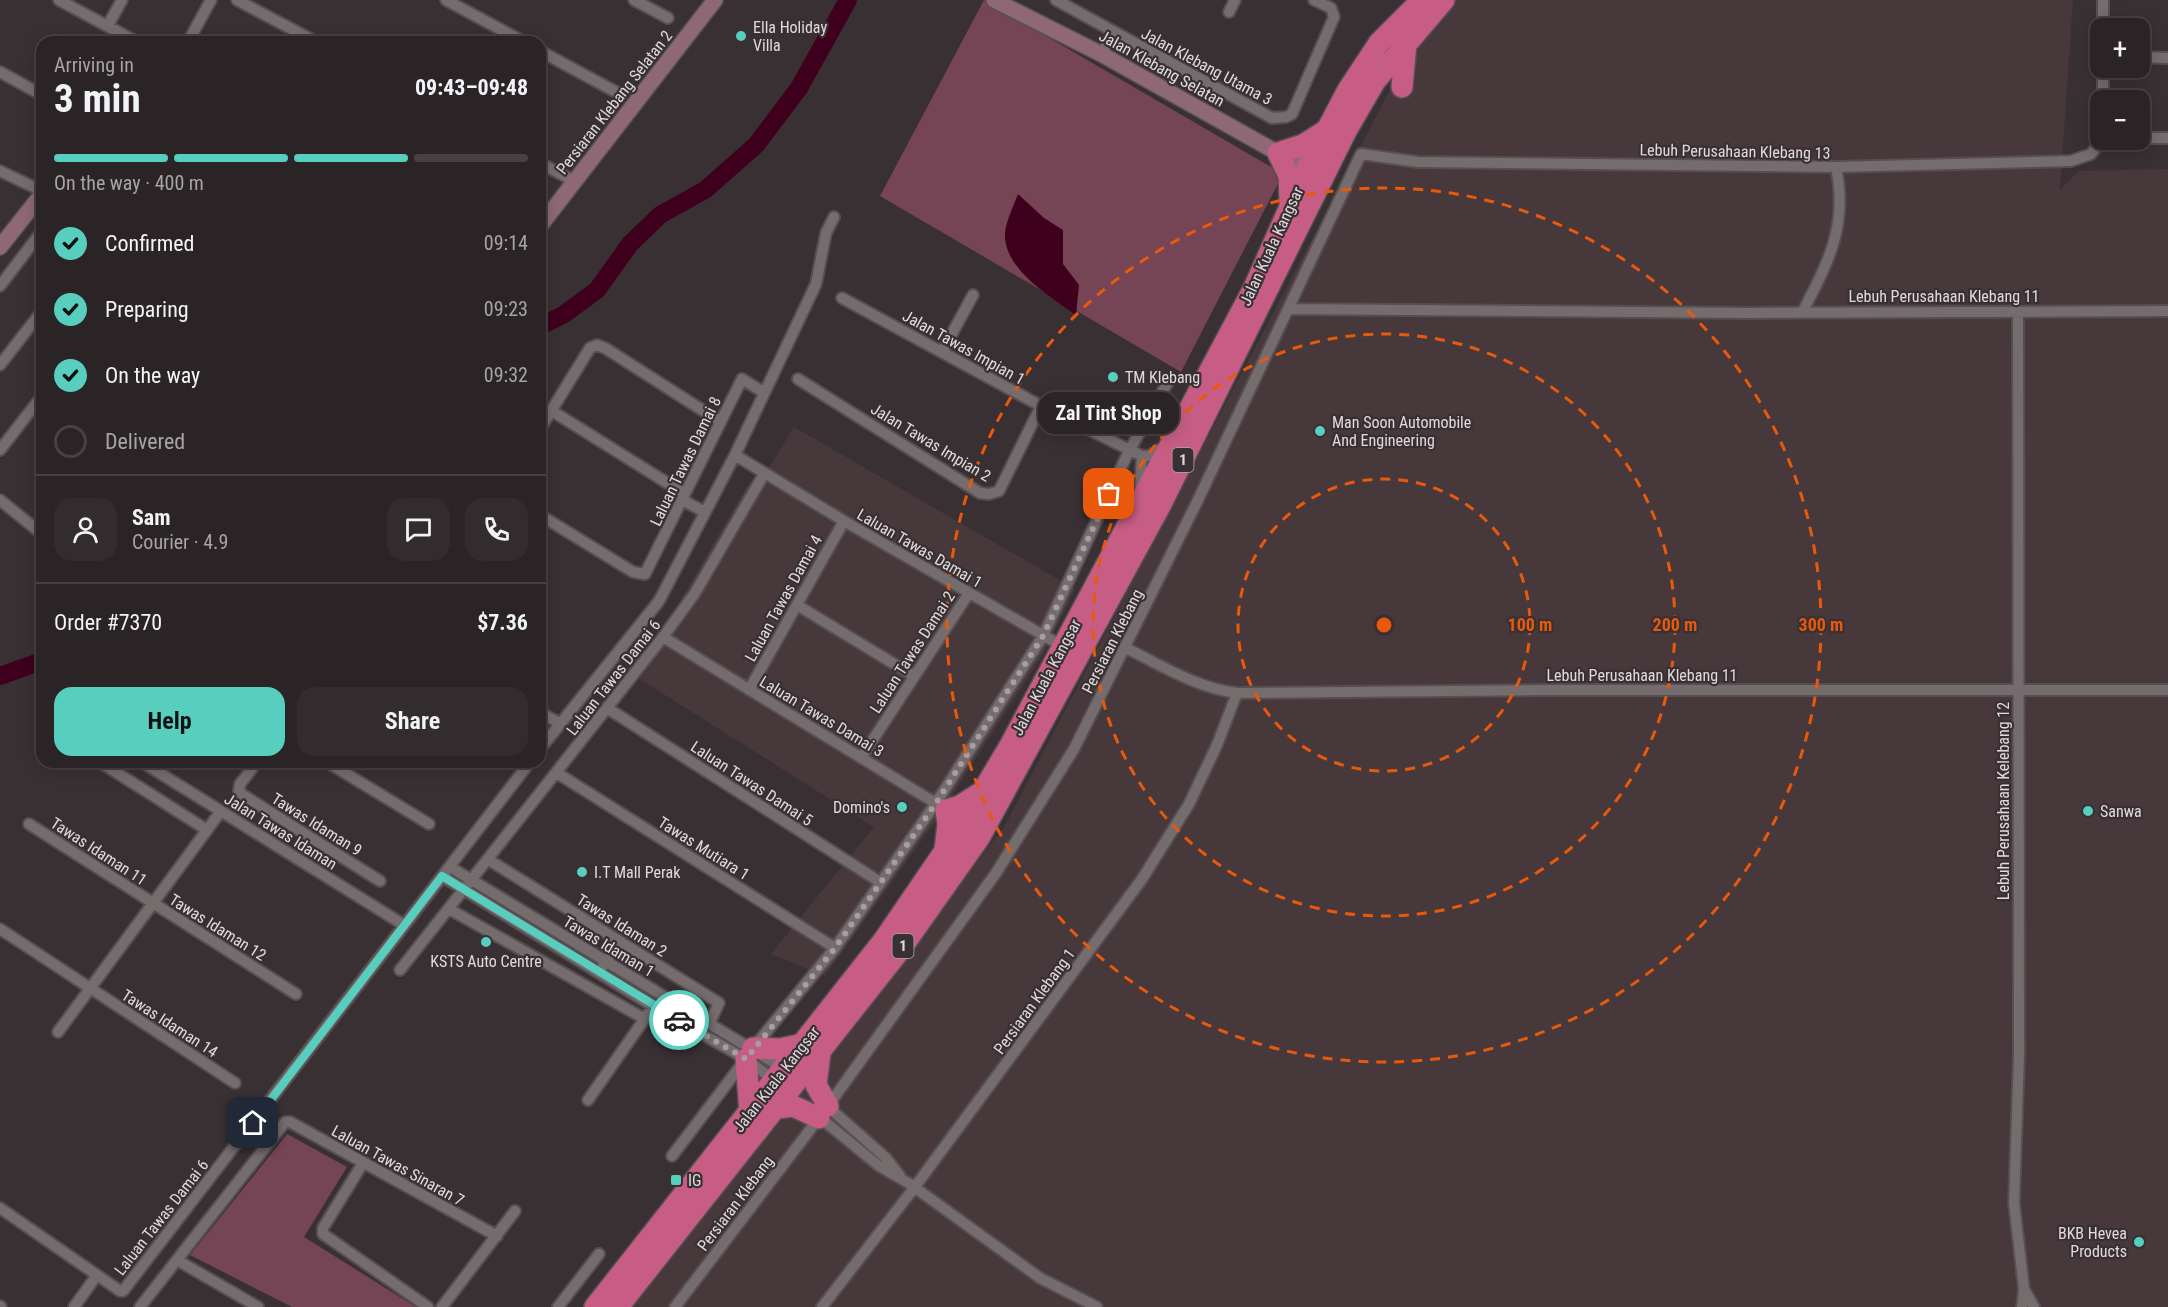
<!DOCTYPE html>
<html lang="en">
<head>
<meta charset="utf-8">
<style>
  :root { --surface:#2b2426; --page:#332c2e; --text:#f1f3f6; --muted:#a6a4a7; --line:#474143; --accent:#58cebf }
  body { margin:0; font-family:"Roboto Condensed",sans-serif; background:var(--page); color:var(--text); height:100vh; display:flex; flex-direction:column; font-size:22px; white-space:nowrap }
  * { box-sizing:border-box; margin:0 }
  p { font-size:20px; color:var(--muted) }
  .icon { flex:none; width:33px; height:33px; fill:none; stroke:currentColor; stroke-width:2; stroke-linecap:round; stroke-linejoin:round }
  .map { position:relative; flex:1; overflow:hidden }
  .side { position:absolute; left:36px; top:36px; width:510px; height:732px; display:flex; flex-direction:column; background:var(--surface); border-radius:18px; box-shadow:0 3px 15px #0003,0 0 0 2px var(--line) }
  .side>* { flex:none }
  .fabs { position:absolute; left:2090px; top:18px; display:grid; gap:12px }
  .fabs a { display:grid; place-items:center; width:60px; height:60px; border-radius:12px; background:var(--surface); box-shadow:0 3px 15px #0003,0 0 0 2px var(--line); font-size:30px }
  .pin { position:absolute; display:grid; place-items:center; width:51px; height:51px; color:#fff; margin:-26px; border-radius:12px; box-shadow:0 3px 9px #0006 }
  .courier { position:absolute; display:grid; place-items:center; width:60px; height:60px; margin:-30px; border:4px solid #58cebf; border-radius:50%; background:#fff; color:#222; box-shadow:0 2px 8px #0007 }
  .bubble { position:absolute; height:42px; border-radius:18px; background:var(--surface); box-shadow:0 3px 15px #0003,0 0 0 2px var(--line); font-size:20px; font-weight:700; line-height:42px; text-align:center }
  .headline em { font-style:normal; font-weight:700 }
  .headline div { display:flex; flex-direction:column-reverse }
  .headline { display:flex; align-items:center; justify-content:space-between; height:102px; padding:0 18px }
  h1 { font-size:39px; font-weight:700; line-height:45px }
  .bar { display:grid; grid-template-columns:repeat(4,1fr); gap:9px 6px; align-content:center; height:72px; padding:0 18px }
  .bar i { height:8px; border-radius:4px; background:var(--line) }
  .bar .on { background:var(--accent) }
  .bar p { grid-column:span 4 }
  .line { display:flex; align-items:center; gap:15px; padding:0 18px; border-top:2px solid var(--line) }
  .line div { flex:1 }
  .round { display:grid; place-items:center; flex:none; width:63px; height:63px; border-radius:18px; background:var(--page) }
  ol { padding:0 18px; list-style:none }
  li { display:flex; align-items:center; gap:18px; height:66px }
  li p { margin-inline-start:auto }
  li .icon { padding:6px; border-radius:50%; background:var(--accent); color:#111; stroke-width:4 }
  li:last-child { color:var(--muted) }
  li i { width:33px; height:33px; border:3px solid var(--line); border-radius:50% }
  .primary-button { display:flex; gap:12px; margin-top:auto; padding:12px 18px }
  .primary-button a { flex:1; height:69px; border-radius:18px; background:var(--accent); color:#111; font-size:24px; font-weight:700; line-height:69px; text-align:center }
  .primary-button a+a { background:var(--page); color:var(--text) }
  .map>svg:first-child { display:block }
  .built { fill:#47383c }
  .green { fill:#754455 }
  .water { fill:#3e001d }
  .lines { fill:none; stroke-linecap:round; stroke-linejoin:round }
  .river { stroke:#3e001d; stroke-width:18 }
  .street-casing { stroke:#564e51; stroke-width:14 }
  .secondary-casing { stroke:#564e51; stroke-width:18 }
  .highway-casing { stroke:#564e51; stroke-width:24 }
  .street { stroke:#756c6e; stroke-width:10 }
  .secondary { stroke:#8e6875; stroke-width:15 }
  .highway { stroke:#c75d84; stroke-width:21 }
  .done { stroke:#a69ea1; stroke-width:6; stroke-dasharray:0 10.8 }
  .route { stroke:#58cebf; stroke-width:8 }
  .ring { fill:none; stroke:#e8590c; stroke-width:3; stroke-dasharray:10 8 }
  .poi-dot { fill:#58cebf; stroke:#393033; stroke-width:2 }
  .labels { text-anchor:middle; stroke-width:4.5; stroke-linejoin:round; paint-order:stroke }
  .shield { fill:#393033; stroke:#aea7a9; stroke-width:1.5 }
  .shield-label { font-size:15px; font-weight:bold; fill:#e0dadc }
  .poi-label { font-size:16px; fill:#e0dadc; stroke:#393033; text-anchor:start }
  .street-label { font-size:16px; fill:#e0dadc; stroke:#393033 }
  .centre { fill:#e8590c; stroke:#393033; stroke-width:3 }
  .ring-label { font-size:18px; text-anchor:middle; font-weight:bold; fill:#e8590c; stroke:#393033; stroke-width:4.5; stroke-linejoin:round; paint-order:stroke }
</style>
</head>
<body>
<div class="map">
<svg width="2168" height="1307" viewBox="0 0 2168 1307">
  <rect width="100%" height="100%" fill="#393033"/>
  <path class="built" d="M1451 0H2073L2060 190 2079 171 2168 169V1307H633L1004 827 1391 88Z
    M794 427 1075 589 1044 653 937 819 825 976 771 954 874 827 627 671 672 615 747 486 770 466Z"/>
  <path class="green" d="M984 0 1283 174 1181 372 880 196Z
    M287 1134 347 1167 304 1237 416 1307H292L190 1255Z"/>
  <path class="water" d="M1018 194 1044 218 1063 230V264L1079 285 1076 315C1051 297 1003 269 1005 233 1006 221 1014 205 1018 194Z"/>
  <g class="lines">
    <path class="river" d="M540 326 563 315 597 290 630 244 660 215 705 190 756 145 799 88 848 0
      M0 676 42 661"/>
    <g class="street-casing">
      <path id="street" d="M59 0 137 42
        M237 0 316 42
        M446 0 524 42
        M634 0 668 18
        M1056 0 1272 118 1286 117 1292 114 1334 17 1331 8 1314 0
        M2103 0V28
        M1229 12 1235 0
        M108 25 122 0
        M188 42 211 0
        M540 51 618 93
        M1101 54 1114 32
        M2139 57 2168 58
        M2103 68V100
        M0 72 42 95
        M2139 138H2168
        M540 163 574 181
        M0 171 42 191
        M0 286 42 231
        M842 298 1041 406 1142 456H1149L1167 445
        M1288 309 1747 313 2168 311
        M1803 311C1829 261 1848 225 1836 167
        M2018 311 2019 1055 2014 1203 2024 1289 2022 1307
        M942 352 973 295
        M0 365 42 311
        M798 379 980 493 989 494 999 491 1041 406
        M552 411 685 494
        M540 429 590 348 597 345 605 348 721 422
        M0 450 42 396
        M735 455 844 521 1062 646
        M1140 489 1142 456
        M0 500 42 534
        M682 500 705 512
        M540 515 633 572 645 574 742 379 763 392
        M797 605 914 676
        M663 637 942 807
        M1126 648C1162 666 1197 688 1237 693L1547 690H2168
        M749 690 844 521
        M607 708 880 882
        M540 712 559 723
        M540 749 659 601 735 455 816 284 826 233 834 217
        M861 758 969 593
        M100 762 207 830
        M142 762 404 925
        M257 762 240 784 239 791 243 795 380 881
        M327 762 429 824
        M557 773 835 948
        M29 824 296 994
        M489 860 719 1003 709 1024
        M450 867 786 1070
        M442 876 653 1006 746 1059 776 1082
        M449 909 645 1019
        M0 929 235 1083
        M603 966 619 941
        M400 970 663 637 695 593 764 474
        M58 1032 221 811
        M754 1047 835 948 936 803 1043 636 1128 453 1169 380
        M588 1100 648 1014
        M825 1104 886 1158 900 1176
        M828 1106 996 873 1074 749 1198 500 1361 154 1418 162 1836 167 2071 161 2091 154 2102 140
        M818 1116 879 1166 910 1184 1040 1278 1097 1307
        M672 1156 745 1060
        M363 1163 323 1228V1234L428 1307
        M0 1208 120 1291H123L530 762
        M177 1260 258 1307
        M2024 1289 2034 1307
        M0 1306 1 1307
        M74 1307 97 1275
        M140 1307 285 1122H290L497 1236
        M442 1307 515 1211
        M558 1307 599 1254
        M675 1307 819 1118
        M822 1307 914 1188 1142 879 1189 804 1217 745 1237 693"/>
    </g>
    <g class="secondary-casing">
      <path id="secondary" d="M994 0 1101 54 1278 153 1313 168
        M540 226 715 0
        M0 247 42 194"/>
    </g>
    <g class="highway-casing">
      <path id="highway" d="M1402 87 1406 44
        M1290 202 1289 176 1278 153 1303 145 1325 131
        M945 850 948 824 946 810 960 806 979 794
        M753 1048 780 1049 803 1044
        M820 1054 816 1085 828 1106
        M746 1059 750 1113
        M778 1108 793 1106 819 1118
        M595 1307 884 940 964 823 1011 744 1254 288 1308 166 1348 90 1379 43 1422 0
        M618 1307 900 950 979 838 1160 506 1346 131 1375 81 1444 0"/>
    </g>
    <use href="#street" class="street"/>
    <use href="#secondary" class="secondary"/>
    <use href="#highway" class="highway"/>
  </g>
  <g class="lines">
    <path class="done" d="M679 1020 746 1059 835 948 936 803 1043 636 1109 494"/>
    <path class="route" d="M253 1123 442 876 679 1020"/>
  </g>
  <g class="ring">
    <circle cx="1384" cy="625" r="146"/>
    <circle cx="1384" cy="625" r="291"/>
    <circle cx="1384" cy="625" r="437"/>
  </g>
  <g class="poi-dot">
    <circle cx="741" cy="36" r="6"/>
    <circle cx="1113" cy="377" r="6"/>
    <circle cx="1320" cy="431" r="6"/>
    <circle cx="902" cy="807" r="6"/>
    <circle cx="2088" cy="811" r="6"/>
    <circle cx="582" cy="872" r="6"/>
    <circle cx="486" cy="942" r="6"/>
    <rect x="670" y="1174" width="12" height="12" rx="3"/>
    <circle cx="2139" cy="1242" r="6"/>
  </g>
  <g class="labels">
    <g class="shield">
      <rect x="1172.5" y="448" width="21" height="24" rx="4.5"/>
      <rect x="892.5" y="934" width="21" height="24" rx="4.5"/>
    </g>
    <g class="shield-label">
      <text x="1183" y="465">1</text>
      <text x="903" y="951">1</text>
    </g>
    <g class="poi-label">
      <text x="753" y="33">Ella Holiday<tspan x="753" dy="18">Villa</tspan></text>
      <text x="1125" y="383">TM Klebang</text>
      <text x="1332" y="428">Man Soon Automobile<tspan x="1332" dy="18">And Engineering</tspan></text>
      <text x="890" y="813" text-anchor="end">Domino's</text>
      <text x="2100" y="817">Sanwa</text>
      <text x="594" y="878">I.T Mall Perak</text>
      <text x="486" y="967" text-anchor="middle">KSTS Auto Centre</text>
      <text x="688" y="1186">IG</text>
      <text x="2127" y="1239" text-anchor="end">BKB Hevea<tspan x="2127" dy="18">Products</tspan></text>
    </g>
    <g class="street-label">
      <text transform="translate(1207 66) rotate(28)" y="6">Jalan Klebang Utama 3</text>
      <text transform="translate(1162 68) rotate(29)" y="6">Jalan Klebang Selatan</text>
      <text transform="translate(614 102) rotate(-52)" y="6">Persiaran Klebang Selatan 2</text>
      <text transform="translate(1735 151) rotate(1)" y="6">Lebuh Perusahaan Klebang 13</text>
      <text transform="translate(1271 246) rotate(-65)" y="6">Jalan Kuala Kangsar</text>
      <text x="1944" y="302">Lebuh Perusahaan Klebang 11</text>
      <text transform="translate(964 347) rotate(29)" y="6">Jalan Tawas Impian 1</text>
      <text transform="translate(931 442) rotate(31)" y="6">Jalan Tawas Impian 2</text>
      <text transform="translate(685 461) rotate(-64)" y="6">Laluan Tawas Damai 8</text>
      <text transform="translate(920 548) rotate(30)" y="6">Laluan Tawas Damai 1</text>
      <text transform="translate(783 598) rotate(-61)" y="6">Laluan Tawas Damai 4</text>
      <text transform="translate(1112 641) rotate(-63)" y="6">Persiaran Klebang</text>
      <text transform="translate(912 652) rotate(-57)" y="6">Laluan Tawas Damai 2</text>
      <text x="1642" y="681">Lebuh Perusahaan Klebang 11</text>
      <text transform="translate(613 677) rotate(-52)" y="6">Laluan Tawas Damai 6</text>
      <text transform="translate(1046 677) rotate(-62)" y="6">Jalan Kuala Kangsar</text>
      <text transform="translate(822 716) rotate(31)" y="6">Laluan Tawas Damai 3</text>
      <text transform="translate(752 783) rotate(33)" y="6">Laluan Tawas Damai 5</text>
      <text transform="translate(2003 801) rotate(-90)" y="6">Lebuh Perusahaan Kelebang 12</text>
      <text transform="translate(317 824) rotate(32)" y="6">Tawas Idaman 9</text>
      <text transform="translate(281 831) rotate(32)" y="6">Jalan Tawas Idaman</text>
      <text transform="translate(704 848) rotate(32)" y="6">Tawas Mutiara 1</text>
      <text transform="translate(99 851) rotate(33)" y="6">Tawas Idaman 11</text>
      <text transform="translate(622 925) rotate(32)" y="6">Tawas Idaman 2</text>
      <text transform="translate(218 927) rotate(32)" y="6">Tawas Idaman 12</text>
      <text transform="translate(609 946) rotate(31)" y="6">Tawas Idaman 1</text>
      <text transform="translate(1034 1001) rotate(-54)" y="6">Persiaran Klebang 1</text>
      <text transform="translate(170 1023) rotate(33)" y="6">Tawas Idaman 14</text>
      <text transform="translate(776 1079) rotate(-52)" y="6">Jalan Kuala Kangsar</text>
      <text transform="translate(398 1165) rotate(29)" y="6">Laluan Tawas Sinaran 7</text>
      <text transform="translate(735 1203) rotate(-53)" y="6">Persiaran Klebang</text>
      <text transform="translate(161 1217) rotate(-52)" y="6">Laluan Tawas Damai 6</text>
    </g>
  </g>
  <circle cx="1384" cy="625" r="9" class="centre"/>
  <g class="ring-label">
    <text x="1530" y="631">100 m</text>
    <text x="1675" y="631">200 m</text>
    <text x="1821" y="631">300 m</text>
  </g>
</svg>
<div class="fabs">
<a>+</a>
<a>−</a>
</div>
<div class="pin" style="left:1109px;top:494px;background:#ea580c"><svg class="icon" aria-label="bag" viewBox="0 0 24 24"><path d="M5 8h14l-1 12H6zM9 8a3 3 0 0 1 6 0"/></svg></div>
<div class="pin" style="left:253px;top:1123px;background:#1f2937"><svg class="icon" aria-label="home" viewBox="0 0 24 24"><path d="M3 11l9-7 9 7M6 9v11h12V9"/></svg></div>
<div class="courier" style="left:679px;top:1020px"><svg class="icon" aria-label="car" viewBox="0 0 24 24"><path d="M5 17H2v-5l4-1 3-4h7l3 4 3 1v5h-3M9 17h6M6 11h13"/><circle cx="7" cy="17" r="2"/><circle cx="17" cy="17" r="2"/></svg></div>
<div class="bubble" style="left:1038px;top:392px;width:141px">Zal Tint Shop</div>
<section class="side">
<div class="headline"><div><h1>3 min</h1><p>Arriving in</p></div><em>09:43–09:48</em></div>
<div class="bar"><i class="on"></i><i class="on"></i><i class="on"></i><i></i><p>On the way · 400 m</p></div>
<ol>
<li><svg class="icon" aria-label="check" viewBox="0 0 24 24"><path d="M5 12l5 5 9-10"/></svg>Confirmed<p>09:14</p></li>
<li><svg class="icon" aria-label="check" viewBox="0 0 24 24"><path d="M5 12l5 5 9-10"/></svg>Preparing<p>09:23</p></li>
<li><svg class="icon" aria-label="check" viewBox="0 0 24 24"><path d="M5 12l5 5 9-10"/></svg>On the way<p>09:32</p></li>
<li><i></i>Delivered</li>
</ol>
<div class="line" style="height:108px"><a class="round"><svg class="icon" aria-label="person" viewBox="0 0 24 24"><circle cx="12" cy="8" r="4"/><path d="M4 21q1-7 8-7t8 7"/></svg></a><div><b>Sam</b><p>Courier · 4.9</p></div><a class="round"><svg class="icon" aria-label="chat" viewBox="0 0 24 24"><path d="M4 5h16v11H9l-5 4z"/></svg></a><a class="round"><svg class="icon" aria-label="phone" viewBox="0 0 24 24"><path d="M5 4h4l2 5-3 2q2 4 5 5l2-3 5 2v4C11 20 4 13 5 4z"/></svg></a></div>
<div class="line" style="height:78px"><div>Order #7370</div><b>$7.36</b></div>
<div class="primary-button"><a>Help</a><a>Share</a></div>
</section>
</div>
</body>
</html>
